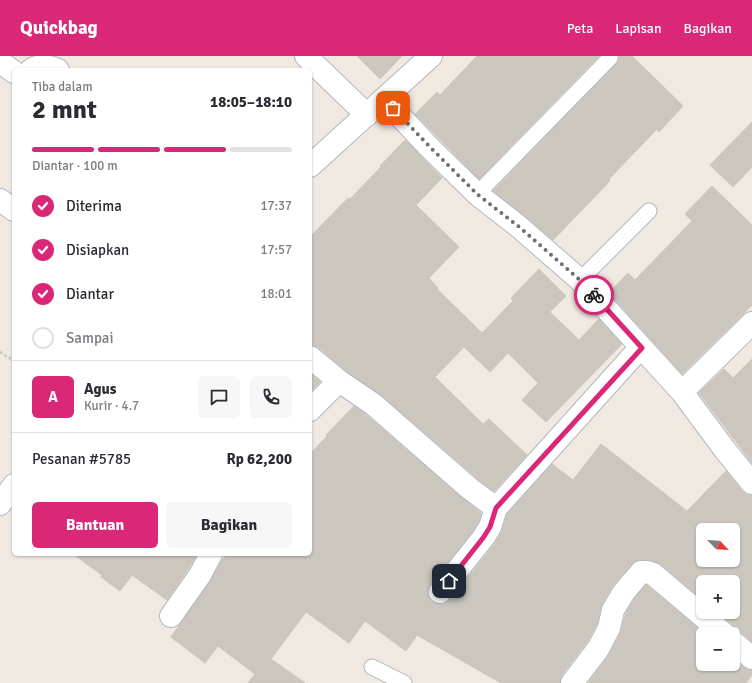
<!DOCTYPE html>
<html lang="id">
<head>
<meta charset="utf-8">
<style>
  :root { --surface:#fff; --page:#f7f7f7; --text:#2b2b33; --muted:#7c7c81; --line:#e1e1e2; --accent:#db2777 }
  body { margin:0; font-family:Signika,sans-serif; background:var(--page); color:var(--text); height:100vh; display:flex; flex-direction:column; font-size:15px; white-space:nowrap }
  * { box-sizing:border-box; margin:0 }
  p { font-size:13px; color:var(--muted) }
  .icon { flex:none; width:22px; height:22px; fill:none; stroke:currentColor; stroke-width:2; stroke-linecap:round; stroke-linejoin:round }
  .map { position:relative; flex:1; overflow:hidden }
  .drawer { position:absolute; left:12px; top:12px; width:300px; height:488px; display:flex; flex-direction:column; background:var(--surface); border-radius:6px; box-shadow:0 1px 3px #0004 }
  .drawer>* { flex:none }
  .needle { width:26px; rotate:114deg }
  .buttons { position:absolute; left:696px; top:467px; display:grid; gap:8px }
  .buttons a { display:grid; place-items:center; width:44px; height:44px; border-radius:6px; background:var(--surface); box-shadow:0 1px 3px #0004; font-size:20px }
  .pin { position:absolute; display:grid; place-items:center; width:34px; height:34px; color:#fff; margin:-17px; border-radius:8px; box-shadow:0 2px 6px #0006 }
  .courier { position:absolute; display:grid; place-items:center; width:40px; height:40px; margin:-20px; border:3px solid #db2777; border-radius:50%; background:#fff; color:#222; box-shadow:0 1px 5px #0007 }
  .summary em { font-style:normal; font-weight:700 }
  .summary div { display:flex; flex-direction:column-reverse }
  .summary { display:flex; align-items:center; justify-content:space-between; height:68px; padding:0 20px }
  h1 { font-size:26px; font-weight:700; line-height:30px }
  .bar { display:grid; grid-template-columns:repeat(4,1fr); gap:6px 4px; align-content:center; height:48px; padding:0 20px }
  .bar i { height:5px; border-radius:3px; background:var(--line) }
  .bar .active { background:var(--accent) }
  .bar p { grid-column:span 4 }
  .line { display:flex; align-items:center; gap:10px; padding:0 20px; border-top:1px solid var(--line) }
  .line div { flex:1 }
  .round { display:grid; place-items:center; flex:none; width:42px; height:42px; border-radius:6px; background:var(--page) }
  ol { padding:0 20px; list-style:none }
  li { display:flex; align-items:center; gap:12px; height:44px }
  li p { margin-inline-start:auto }
  li .icon { padding:4px; border-radius:50%; background:var(--accent); color:#fff; stroke-width:4 }
  li:last-child { color:var(--muted) }
  li i { width:22px; height:22px; border:2px solid var(--line); border-radius:50% }
  .cta { display:flex; gap:8px; margin-top:auto; padding:8px 20px }
  .cta a { flex:1; height:46px; border-radius:6px; background:var(--accent); color:#fff; font-size:16px; font-weight:700; line-height:46px; text-align:center }
  .cta a+a { background:var(--page); color:var(--text) }
  header { display:flex; align-items:center; gap:24px; box-sizing:border-box; height:56px; padding:0 20px; background:var(--accent); color:#fff }
  header strong { font-size:19px }
  nav { display:flex; gap:22px; margin-inline-start:auto; font-size:14px }
  .map>svg:first-child { display:block }
  .building { fill:#cbc7bf; stroke:#cbc5ba; fill-rule:evenodd }
  .lines { fill:none; stroke-linecap:round; stroke-linejoin:round }
  .service-casing { stroke:#b4b7c1; stroke-width:17 }
  .minor-casing { stroke:#b4b7c1; stroke-width:24 }
  .path { stroke:#c9c9c9; stroke-width:2.5; stroke-dasharray:3 2; stroke-linecap:butt }
  .service { stroke:#fff; stroke-width:15 }
  .minor { stroke:#fff; stroke-width:22 }
  .done { stroke:#726f6d; stroke-width:4; stroke-dasharray:0 7.2 }
  .route { stroke:#db2777; stroke-width:5 }
</style>
</head>
<body>
<header>
<strong>Quickbag</strong>
<nav><a>Peta</a><a>Lapisan</a><a>Bagikan</a></nav>
</header>
<div class="map">
<svg width="752" height="627" viewBox="0 0 752 627">
  <rect width="100%" height="100%" fill="#efe9e1"/>
  <path class="building" d="M357 0H402L380 23Z
    M477 0H599L479 123 415 58 437 36 440 39Z
    M619 0H632L683 50 659 76 657 73 609 123 610 125 553 184 526 161 493 135 616 8 619 5Z
    M752 66V111L733 131 710 109Z
    M405 84 442 122 416 149 459 191 429 222 438 232 437 233 482 277 513 245 511 242 539 213 566 240 550 256 579 284 599 263 622 288 546 366 522 344 538 327 508 297 490 316 464 291 435 321 483 368 489 363 527 399 494 435 477 422 381 339 346 315 318 291 310 289V181L348 142 350 143 381 111 380 110Z
    M712 130 752 169V249L682 318 609 237 628 217 635 224 692 165 685 158Z
    M752 303V407L699 337 724 313 733 322Z
    M310 317 320 326 310 336Z
    M354 350 365 358 461 441 481 457 479 466 473 475 430 529 428 535V540L432 546 438 548H444L450 544 494 489 502 475 507 458 552 408 573 424 601 388 687 455 726 415 742 435 747 439H752V586L741 576 736 574 732 568 717 556H733V526H703V544L661 508 651 504H641L636 505 632 508 613 529 602 548 597 568 587 586 562 619 560 627H501L417 579 406 595 365 565 349 587 306 556 271 603 305 627H248L255 618 218 590 205 607 171 581 210 526 220 507 227 498H310V398L327 380 326 379ZM703 474H733V504H703Z
    M73 498H193L196 500 189 512 167 544 132 519 120 535 101 521 102 519Z
    M646 529 705 578H703V608H733V602L744 612 752 614V619L746 627H588L609 599 620 578 625 559 634 543Z"/>
  <g class="lines">
    <g class="service-casing">
      <path id="service" d="M477 138 610 2
        M580 224 649 155
        M372 611 404 627"/>
    </g>
    <g class="minor-casing">
      <path id="minor" d="M306 0 367 59
        M0 6 14 16
        M31 14C39 8 49 10 58 14
        M384 43 429 91 477 138 518 170 580 224 682 336 725 394 752 427
        M310 110 431 0
        M0 144 14 154
        M310 301 339 325 373 348 469 432 496 452
        M682 336 752 267
        M310 354 339 325
        M0 448 14 429
        M440 536 483 482 490 471 496 452 641 291
        M171 560 200 519 211 498
        M733 586 752 602
        M572 627 598 593 609 572 613 554 624 536 641 516H647L653 518 724 578"/>
    </g>
    <path class="path" d="M0 296 14 305"/>
    <use href="#service" class="service"/>
    <use href="#minor" class="minor"/>
  </g>
  <g class="lines">
    <path class="done" d="M393 52 429 90 477 138 518 170 580 224 594 239"/>
    <path class="route" d="M449 525 483 482 490 471 496 452 642 292 594 239"/>
  </g>
</svg>
<div class="buttons">
<a><svg class="needle" viewBox="-14 -14 28 28"><path d="M0-13l5 13h-10z" fill="#e53935"/><path d="M0 13l5-13h-10z" fill="#7c7c81"/></svg></a>
<a>+</a>
<a>−</a>
</div>
<div class="pin" style="left:393px;top:52px;background:#ea580c"><svg class="icon" aria-label="bag" viewBox="0 0 24 24"><path d="M5 8h14l-1 12H6zM9 8a3 3 0 0 1 6 0"/></svg></div>
<div class="pin" style="left:449px;top:525px;background:#1f2937"><svg class="icon" aria-label="home" viewBox="0 0 24 24"><path d="M3 11l9-7 9 7M6 9v11h12V9"/></svg></div>
<div class="courier" style="left:594px;top:239px"><svg class="icon" aria-label="bike" viewBox="0 0 24 24"><circle cx="6" cy="16" r="4"/><circle cx="18" cy="16" r="4"/><path d="M6 16l4-8h5l3 8M10 8l3 8H6M13 5h3"/></svg></div>
<section class="drawer">
<div class="summary"><div><h1>2 mnt</h1><p>Tiba dalam</p></div><em>18:05–18:10</em></div>
<div class="bar"><i class="active"></i><i class="active"></i><i class="active"></i><i></i><p>Diantar · 100 m</p></div>
<ol>
<li><svg class="icon" aria-label="check" viewBox="0 0 24 24"><path d="M5 12l5 5 9-10"/></svg>Diterima<p>17:37</p></li>
<li><svg class="icon" aria-label="check" viewBox="0 0 24 24"><path d="M5 12l5 5 9-10"/></svg>Disiapkan<p>17:57</p></li>
<li><svg class="icon" aria-label="check" viewBox="0 0 24 24"><path d="M5 12l5 5 9-10"/></svg>Diantar<p>18:01</p></li>
<li><i></i>Sampai</li>
</ol>
<div class="line" style="height:72px"><b class="round" style="background:var(--accent);color:#fff">A</b><div><b>Agus</b><p>Kurir · 4.7</p></div><a class="round"><svg class="icon" aria-label="chat" viewBox="0 0 24 24"><path d="M4 5h16v11H9l-5 4z"/></svg></a><a class="round"><svg class="icon" aria-label="phone" viewBox="0 0 24 24"><path d="M5 4h4l2 5-3 2q2 4 5 5l2-3 5 2v4C11 20 4 13 5 4z"/></svg></a></div>
<div class="line" style="height:52px"><div>Pesanan #5785</div><b>Rp 62,200</b></div>
<div class="cta"><a>Bantuan</a><a>Bagikan</a></div>
</section>
</div>
</body>
</html>
